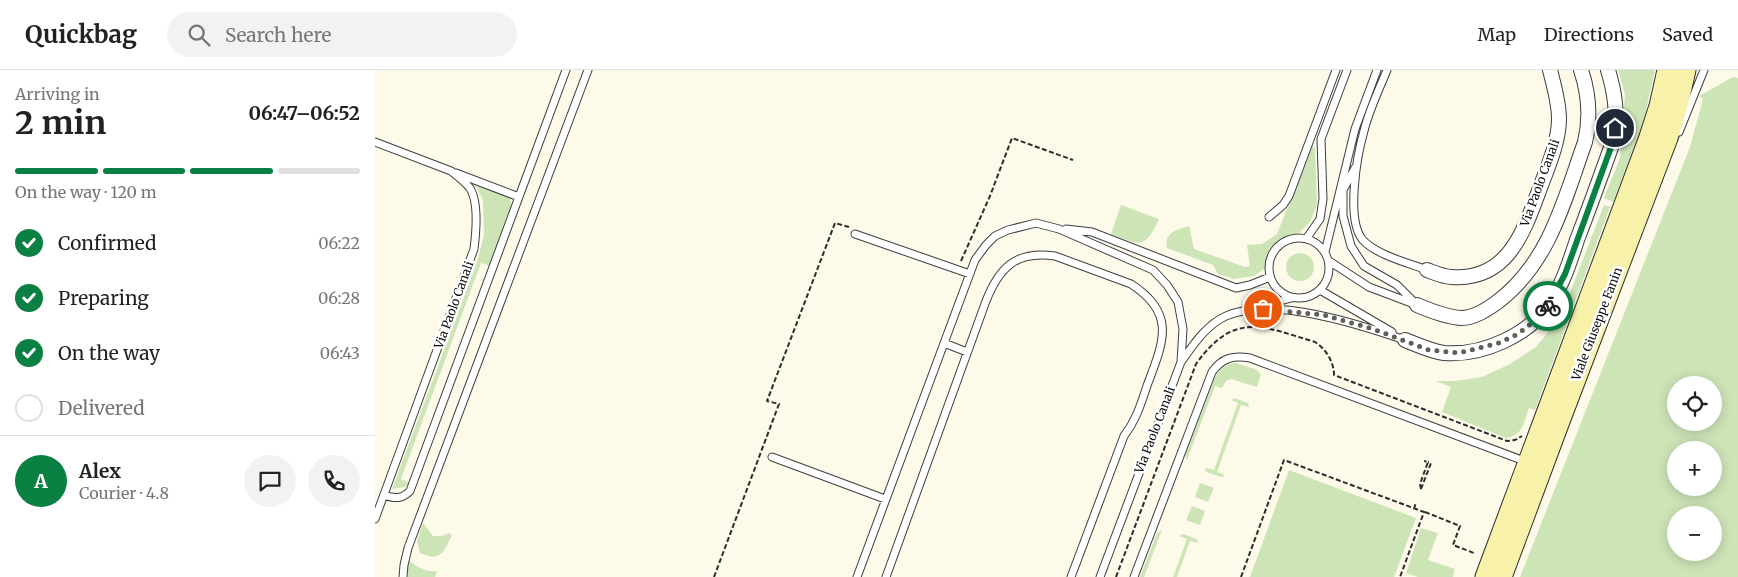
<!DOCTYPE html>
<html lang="en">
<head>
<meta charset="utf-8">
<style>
  :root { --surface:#fff; --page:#f2f2f2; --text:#222; --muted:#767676; --line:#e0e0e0; --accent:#0b8043 }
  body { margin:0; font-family:Merriweather,serif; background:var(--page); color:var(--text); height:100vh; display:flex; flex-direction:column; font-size:19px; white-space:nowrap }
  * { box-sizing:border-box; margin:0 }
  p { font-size:16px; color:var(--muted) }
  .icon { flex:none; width:28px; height:28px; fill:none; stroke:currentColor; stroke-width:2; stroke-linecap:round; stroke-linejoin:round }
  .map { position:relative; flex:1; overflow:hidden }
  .side { display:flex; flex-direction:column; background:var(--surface); width:375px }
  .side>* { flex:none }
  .buttons { position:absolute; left:1292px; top:306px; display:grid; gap:10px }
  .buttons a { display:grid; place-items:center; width:55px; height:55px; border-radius:50%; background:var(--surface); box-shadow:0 2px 12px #0003; font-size:25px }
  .pin { position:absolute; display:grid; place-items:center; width:42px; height:42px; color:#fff; margin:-21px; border:2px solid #fff; border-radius:50%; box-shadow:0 1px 5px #0007 }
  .courier { position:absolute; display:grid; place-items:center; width:50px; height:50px; margin:-25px; border:4px solid #0b8043; border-radius:50%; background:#fff; color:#222; box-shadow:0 1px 6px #0007 }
  .overview em { font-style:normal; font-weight:700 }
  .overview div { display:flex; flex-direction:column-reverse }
  .overview { display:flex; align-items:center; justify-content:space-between; height:85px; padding:0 15px }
  h1 { font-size:32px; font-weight:700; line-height:38px }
  .bar { display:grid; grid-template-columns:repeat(4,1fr); gap:8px 5px; align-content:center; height:60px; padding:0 15px }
  .bar i { height:6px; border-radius:4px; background:var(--line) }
  .bar .current { background:var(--accent) }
  .bar p { grid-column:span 4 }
  .line { display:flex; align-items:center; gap:12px; padding:0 15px; border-top:1px solid var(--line) }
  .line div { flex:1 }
  .round { display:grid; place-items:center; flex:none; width:52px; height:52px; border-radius:26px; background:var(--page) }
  ol { padding:0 15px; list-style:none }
  li { display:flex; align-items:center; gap:15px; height:55px }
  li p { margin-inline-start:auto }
  li .icon { padding:5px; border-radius:50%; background:var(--accent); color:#fff; stroke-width:4 }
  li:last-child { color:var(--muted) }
  li i { width:28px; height:28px; border:2px solid var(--line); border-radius:50% }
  header { display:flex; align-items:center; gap:30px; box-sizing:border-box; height:70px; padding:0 25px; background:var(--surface); border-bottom:1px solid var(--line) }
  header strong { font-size:24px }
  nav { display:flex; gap:28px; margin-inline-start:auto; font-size:18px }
  .search { width:350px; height:45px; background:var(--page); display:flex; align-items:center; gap:12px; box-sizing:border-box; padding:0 18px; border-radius:28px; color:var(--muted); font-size:19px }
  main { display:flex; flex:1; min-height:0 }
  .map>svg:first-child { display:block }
  .green { fill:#cde4b7; fill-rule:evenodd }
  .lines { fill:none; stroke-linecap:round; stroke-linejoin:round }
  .service-casing { stroke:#3e3e3e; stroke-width:9 }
  .minor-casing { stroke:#3e3e3e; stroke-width:16 }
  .secondary-casing { stroke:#2d2d2d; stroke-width:21 }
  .path { stroke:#2d2d2d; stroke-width:2; stroke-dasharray:5 2.5; stroke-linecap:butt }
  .service { stroke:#fff; stroke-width:7 }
  .minor { stroke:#fff; stroke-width:14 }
  .secondary { stroke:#f8f1aa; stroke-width:19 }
  .done { stroke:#605f59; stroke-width:5; stroke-dasharray:0 9 }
  .route { stroke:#0b8043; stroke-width:6 }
  .labels { text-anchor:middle; stroke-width:5; stroke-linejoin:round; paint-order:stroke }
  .street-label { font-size:12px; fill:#0b0b0b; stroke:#fff }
</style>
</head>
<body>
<header>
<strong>Quickbag</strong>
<div class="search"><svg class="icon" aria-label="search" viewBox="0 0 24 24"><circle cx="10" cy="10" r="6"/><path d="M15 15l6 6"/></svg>Search here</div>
<nav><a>Map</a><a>Directions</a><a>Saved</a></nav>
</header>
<main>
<section class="side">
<div class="overview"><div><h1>2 min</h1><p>Arriving in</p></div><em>06:47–06:52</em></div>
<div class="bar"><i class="current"></i><i class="current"></i><i class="current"></i><i></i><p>On the way · 120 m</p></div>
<ol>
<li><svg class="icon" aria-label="check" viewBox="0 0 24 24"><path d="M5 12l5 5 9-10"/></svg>Confirmed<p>06:22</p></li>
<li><svg class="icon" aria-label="check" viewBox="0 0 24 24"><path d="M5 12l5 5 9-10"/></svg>Preparing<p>06:28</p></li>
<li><svg class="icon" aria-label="check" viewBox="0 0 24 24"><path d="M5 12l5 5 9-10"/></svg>On the way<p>06:43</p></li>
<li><i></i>Delivered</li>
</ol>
<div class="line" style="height:90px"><b class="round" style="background:var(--accent);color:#fff">A</b><div><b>Alex</b><p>Courier · 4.8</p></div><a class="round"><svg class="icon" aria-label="chat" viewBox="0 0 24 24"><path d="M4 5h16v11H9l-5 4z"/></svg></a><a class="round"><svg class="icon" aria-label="phone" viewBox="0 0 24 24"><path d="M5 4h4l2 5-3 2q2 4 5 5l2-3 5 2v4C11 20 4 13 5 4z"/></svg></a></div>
</section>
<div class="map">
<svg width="1363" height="507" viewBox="0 0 1363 507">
  <rect width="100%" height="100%" fill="#fdfaea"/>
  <path class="green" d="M1243 0H1280L1268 53 1238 132 1229 128 1245 88 1250 25Z
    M1358 7 1363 8V507H1145L1315 77 1328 29 1324 26ZM1301 315H1339V352H1301ZM1301 380H1339V418H1301ZM1301 445H1339V482H1301Z
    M937 76 940 78 942 135 935 152 925 162 906 171 898 177 889 199 879 206 859 209 843 204 838 195 792 178C789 162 802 160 814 156L819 179 870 197 875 196 872 175 887 174 902 164Z
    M101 116 134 127 137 136 115 196 106 193 26 409 34 413 30 417 17 419 102 192 109 165 108 130Z
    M746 135 784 149C770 180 764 175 736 164Z
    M1229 135 1235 137 1160 340 1154 338C1149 352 1148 366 1131 368L1067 342 1076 317 1060 311H1080L1107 307 1135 294 1161 277 1186 246Z
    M911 197a14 14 0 1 1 28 0a14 14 0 1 1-28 0Z
    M861 293 880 299 886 304 882 317 856 309 851 311 847 318 840 316 812 390 810 385 841 305C847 297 852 294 861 293Z
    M859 328 873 333 874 337 866 335 842 402 850 405 847 407 831 402 830 398 839 400 863 333 856 330Z
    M914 400 1041 448 1019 507H875Z
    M825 413 839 418 833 432 820 427Z
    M817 436 830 441 825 455 811 450Z
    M48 453 58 466H66L74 463 77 465C69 482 66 492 45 483L42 471Z
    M1046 458 1063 463 1053 490 1080 499 1078 507H1043L1031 503Z
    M787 460 769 507H765L782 463Z
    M808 464 822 469 823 473 815 471 802 507H798L812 469 804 466Z
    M34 490C42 498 52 502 62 501L60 507H33L32 492Z"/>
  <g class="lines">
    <g class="service-casing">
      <path id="service" d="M1012 0C1004 20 994 40 989 61 982 85 971 148 987 169 999 184 1033 193 1052 200
        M1304 62 1329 0
        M0 72 76 101C82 106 89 111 94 117 104 130 101 163 99 179L0 449
        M980 98 968 120V146L976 176 989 196 1022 215 1042 235
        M81 103 144 127
        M894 147 908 135 914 126 961 0
        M691 159 717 162 861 218 875 215 895 207
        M480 164 595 204
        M894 198a30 30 0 1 1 60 0a30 30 0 1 1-60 0Z
        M931 169 945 149 948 129 946 69 972 0
        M950 182 980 59 1002 0
        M954 191 994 217 1039 234
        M945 220 1017 262
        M884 237 916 228
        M569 273 592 282
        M397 387 510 429
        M9 425C20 429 27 429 35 421L191 0
        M28 507 29 495 33 478 213 0
        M482 507 600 190 611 175 620 166 633 160 661 153 684 159 778 200 792 215 803 232 808 259 806 292
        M511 507 611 231C624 198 641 180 680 186L756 214C801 243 789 271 773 313 766 333 762 349 749 366L696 507
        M725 507 806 292C818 275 831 255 851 246 898 226 983 254 1030 270
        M759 507 837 302C847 288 858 285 875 288L1152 392"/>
    </g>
    <g class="minor-casing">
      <path id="minor" d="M1052 200C1060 203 1069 207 1077 207 1133 211 1149 161 1165 118 1173 97 1184 71 1184 49 1184 32 1179 16 1175 0
        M1042 235C1056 241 1071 247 1086 248 1099 248 1111 240 1121 233 1174 194 1189 131 1210 72 1216 47 1214 24 1206 0
        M1030 270C1043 275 1055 281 1069 283 1108 286 1154 265 1175 233 1188 214 1195 191 1202 170 1215 136 1227 103 1239 69 1242 41 1241 27 1233 0"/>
    </g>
    <g class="secondary-casing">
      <path id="secondary" d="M1110 507 1274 67 1284 36 1292 0
        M1127 507 1184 354 1293 68 1303 36 1311 0"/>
    </g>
    <path class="path" d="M586 191 615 126 637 68 698 90
      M1046 419 1045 414 1053 392 1049 391
      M1046 419 1056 393 1053 392
      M1039 439 1041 432
      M1050 442 1085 456 1078 475 1099 483
      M339 507 404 334 392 331 460 153 474 157
      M741 507 821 294C859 241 887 256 940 272 951 279 959 292 959 305L1132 371 1140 370 1147 366
      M866 507 909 390 1049 442 1025 507"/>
    <use href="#service" class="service"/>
    <use href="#minor" class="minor"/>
    <use href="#secondary" class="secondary"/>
  </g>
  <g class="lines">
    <path class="done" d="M888 239 949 245 998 259 1054 280 1084 283 1124 273 1143 264 1162 249 1173 236"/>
    <path class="route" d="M1173 236 1190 204 1239 69 1240 58"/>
  </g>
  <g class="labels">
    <g class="street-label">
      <text transform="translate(1165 113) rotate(-70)" y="4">Via Paolo Canali</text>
      <text transform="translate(79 235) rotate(-70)" y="4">Via Paolo Canali</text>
      <text transform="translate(1222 254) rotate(-69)" y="4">Viale Giuseppe Fanin</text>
      <text transform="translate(780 360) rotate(-69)" y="4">Via Paolo Canali</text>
    </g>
  </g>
</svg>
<div class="buttons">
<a><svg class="icon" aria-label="locate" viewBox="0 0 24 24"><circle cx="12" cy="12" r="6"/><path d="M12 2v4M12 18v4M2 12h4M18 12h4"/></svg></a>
<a>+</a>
<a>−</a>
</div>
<div class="pin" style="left:888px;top:239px;background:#ea580c"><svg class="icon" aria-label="bag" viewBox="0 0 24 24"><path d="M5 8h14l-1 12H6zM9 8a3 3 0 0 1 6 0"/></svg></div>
<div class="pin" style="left:1240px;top:58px;background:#1f2937"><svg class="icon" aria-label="home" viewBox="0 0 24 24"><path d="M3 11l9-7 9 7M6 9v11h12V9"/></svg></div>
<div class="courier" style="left:1173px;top:236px"><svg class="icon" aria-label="bike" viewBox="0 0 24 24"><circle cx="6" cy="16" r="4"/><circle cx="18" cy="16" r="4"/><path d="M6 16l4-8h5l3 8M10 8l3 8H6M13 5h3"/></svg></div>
</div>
</main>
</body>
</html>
